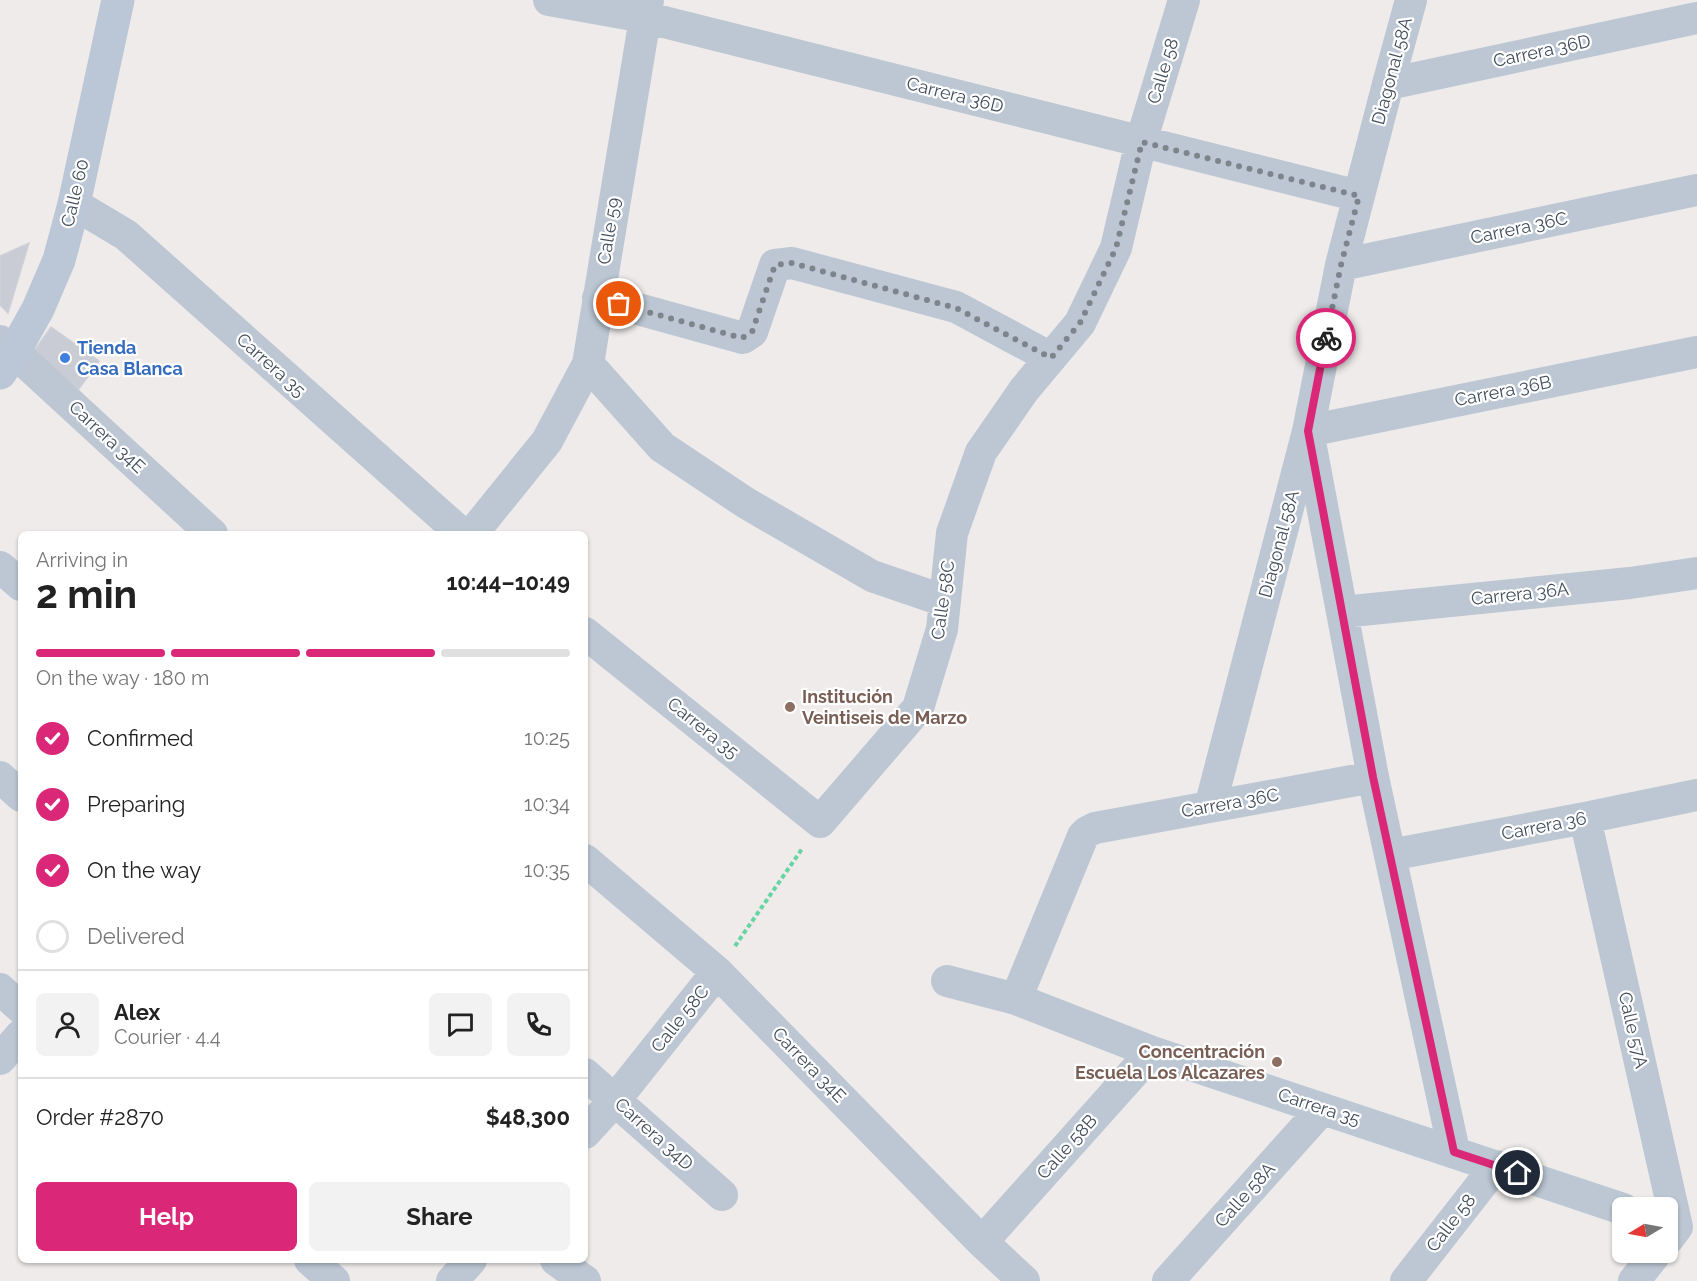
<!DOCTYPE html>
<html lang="en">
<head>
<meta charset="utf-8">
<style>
  :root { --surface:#fff; --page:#f2f2f2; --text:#222; --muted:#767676; --line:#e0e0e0; --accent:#db2777 }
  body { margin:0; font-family:Raleway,sans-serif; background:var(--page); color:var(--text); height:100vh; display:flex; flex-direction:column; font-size:22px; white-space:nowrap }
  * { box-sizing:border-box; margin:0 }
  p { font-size:20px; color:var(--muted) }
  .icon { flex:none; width:33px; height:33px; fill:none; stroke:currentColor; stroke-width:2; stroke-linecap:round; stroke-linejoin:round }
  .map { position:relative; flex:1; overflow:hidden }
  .panel { position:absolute; left:18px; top:531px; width:570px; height:732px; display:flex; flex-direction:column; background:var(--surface); border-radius:9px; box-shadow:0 2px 4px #0004 }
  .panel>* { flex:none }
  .needle { width:39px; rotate:260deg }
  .tools { position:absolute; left:1612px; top:1197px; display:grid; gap:12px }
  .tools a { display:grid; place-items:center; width:66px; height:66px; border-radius:9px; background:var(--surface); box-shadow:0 2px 4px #0004; font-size:30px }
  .pin { position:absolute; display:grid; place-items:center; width:51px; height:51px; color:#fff; margin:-26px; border:3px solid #fff; border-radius:50%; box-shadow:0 2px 6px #0007 }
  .courier { position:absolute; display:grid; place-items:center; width:60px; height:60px; margin:-30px; border:4px solid #db2777; border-radius:50%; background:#fff; color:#222; box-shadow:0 2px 8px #0007 }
  .headline em { font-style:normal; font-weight:700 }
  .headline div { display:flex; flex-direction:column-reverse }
  .headline { display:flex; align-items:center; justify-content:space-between; height:102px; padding:0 18px }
  h1 { font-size:39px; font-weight:700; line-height:45px }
  .bar { display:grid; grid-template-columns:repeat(4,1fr); gap:9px 6px; align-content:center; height:72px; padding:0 18px }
  .bar i { height:8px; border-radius:4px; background:var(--line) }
  .bar .current { background:var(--accent) }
  .bar p { grid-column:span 4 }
  .line { display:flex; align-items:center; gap:15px; padding:0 18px; border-top:2px solid var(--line) }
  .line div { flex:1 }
  .round { display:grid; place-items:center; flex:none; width:63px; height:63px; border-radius:9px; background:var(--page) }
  ol { padding:0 18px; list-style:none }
  li { display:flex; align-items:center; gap:18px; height:66px }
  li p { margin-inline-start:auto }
  li .icon { padding:6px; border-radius:50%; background:var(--accent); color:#fff; stroke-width:4 }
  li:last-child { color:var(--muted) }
  li i { width:33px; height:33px; border:3px solid var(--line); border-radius:50% }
  .primary-button { display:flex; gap:12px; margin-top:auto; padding:12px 18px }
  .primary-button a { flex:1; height:69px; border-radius:9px; background:var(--accent); color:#fff; font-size:24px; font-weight:700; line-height:69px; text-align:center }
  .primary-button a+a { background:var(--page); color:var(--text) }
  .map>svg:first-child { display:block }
  .building { fill:#c9ccd4; stroke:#ced0d8; stroke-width:1.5 }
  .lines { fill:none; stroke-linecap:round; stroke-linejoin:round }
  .path { stroke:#67d4a3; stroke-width:4; stroke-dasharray:4.5 3; stroke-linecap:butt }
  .street { stroke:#bcc7d3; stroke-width:32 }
  .secondary { stroke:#bbc7d7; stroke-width:33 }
  .done { stroke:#7e848c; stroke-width:6; stroke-dasharray:0 10.8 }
  .route { stroke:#db2777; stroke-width:8 }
  .shop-dot { fill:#3f7fe0; stroke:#fff; stroke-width:2 }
  .education-dot { fill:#8d6e63; stroke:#fff; stroke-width:2 }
  .labels { text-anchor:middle; stroke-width:4.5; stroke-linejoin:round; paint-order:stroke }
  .street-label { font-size:18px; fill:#424d5a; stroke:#fff }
  .shop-label { font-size:18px; font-weight:bold; fill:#366cbe; stroke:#fff; text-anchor:start }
  .education-label { font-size:18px; font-weight:bold; fill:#785e54; stroke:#fff; text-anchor:start }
</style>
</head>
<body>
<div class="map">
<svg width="1697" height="1281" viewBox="0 0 1697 1281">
  <rect width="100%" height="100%" fill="#eeebea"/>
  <path class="building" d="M29 243 8 313 0 305V256Z
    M51 327 99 361 79 389 32 354Z"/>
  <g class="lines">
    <path class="path" d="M735 946 802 849"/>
    <path class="street" d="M549 0 644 17 1359 196
      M1388 84 1697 18
      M74 204 126 235 462 534
      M1341 265 1697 190
      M598 298 743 338 752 332 775 265 792 263 956 307 1051 358
      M0 341 14 352 212 534
      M588 364 662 447 746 503 872 576 945 601
      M472 534 547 441 588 364 648 0
      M0 567 21 585
      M1342 612 1630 583 1697 573
      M585 633 820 822 918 708 942 629 952 533 981 452 1024 390 1080 323 1116 248 1141 142 1184 0
      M0 777 21 796
      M1210 807 1308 431 1341 265 1388 84 1411 0
      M1585 818 1677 1227 1668 1239
      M1390 855 1585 818 1697 795
      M585 860 717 972 982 1242 1024 1281
      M947 981 1016 999 1152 1052 1623 1209
      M0 989 21 1008
      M1016 999 1083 836 1087 832 1095 828 1373 777
      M0 1059 21 1035
      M585 1074 722 1195
      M585 1133 615 1100 717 972
      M1454 1151 1373 777 1308 431 1697 352
      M982 1242 1152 1052
      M310 1260 334 1281
      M556 1260 585 1281
      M452 1281 471 1260
      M1168 1281 1322 1109
      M1406 1281 1496 1166
      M1634 1281 1657 1252"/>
    <path class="secondary" d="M0 373 14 352 38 309 59 260 74 204 118 0"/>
  </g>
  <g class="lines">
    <path class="done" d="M619 304 742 338 752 332 775 265 792 263 956 308 1051 358 1080 323 1116 248 1142 142 1359 196 1341 265 1326 338"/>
    <path class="route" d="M1326 338 1308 431 1373 777 1454 1152 1518 1173"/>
  </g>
  <circle class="shop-dot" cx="65" cy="358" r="6"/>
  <g class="education-dot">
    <circle cx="790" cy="707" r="6"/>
    <circle cx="1277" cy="1062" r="6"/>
  </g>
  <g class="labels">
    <g class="street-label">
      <text transform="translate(1542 51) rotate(-12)" y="6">Carrera 36D</text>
      <text transform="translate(1163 71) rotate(-73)" y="6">Calle 58</text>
      <text transform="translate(1392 71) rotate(-75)" y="6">Diagonal 58A</text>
      <text transform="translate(955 95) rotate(14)" y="6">Carrera 36D</text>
      <text transform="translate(75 193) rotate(-77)" y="6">Calle 60</text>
      <text transform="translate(1519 228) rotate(-12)" y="6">Carrera 36C</text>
      <text transform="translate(609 231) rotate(-81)" y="6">Calle 59</text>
      <text transform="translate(271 365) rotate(42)" y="6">Carrera 35</text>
      <text transform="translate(1503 391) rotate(-11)" y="6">Carrera 36B</text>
      <text transform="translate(107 437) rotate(43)" y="6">Carrera 34E</text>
      <text transform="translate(1279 544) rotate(-75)" y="6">Diagonal 58A</text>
      <text transform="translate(1520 594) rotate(-6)" y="6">Carrera 36A</text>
      <text transform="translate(943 600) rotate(-82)" y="6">Calle 58C</text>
      <text transform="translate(703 728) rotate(39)" y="6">Carrera 35</text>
      <text transform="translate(1230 803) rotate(-10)" y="6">Carrera 36C</text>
      <text transform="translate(1544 826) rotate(-11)" y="6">Carrera 36</text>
      <text transform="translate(680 1019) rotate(-51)" y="6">Calle 58C</text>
      <text transform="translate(1633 1030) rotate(77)" y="6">Calle 57A</text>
      <text transform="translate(809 1065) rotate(46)" y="6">Carrera 34E</text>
      <text transform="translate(1319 1107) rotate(18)" y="6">Carrera 35</text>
      <text transform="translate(654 1134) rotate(42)" y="6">Carrera 34D</text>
      <text transform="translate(1067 1147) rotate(-48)" y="6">Calle 58B</text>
      <text transform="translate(1245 1195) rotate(-48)" y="6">Calle 58A</text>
      <text transform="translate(1451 1223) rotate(-52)" y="6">Calle 58</text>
    </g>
    <g class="shop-label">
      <text x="77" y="354">Tienda<tspan x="77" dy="21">Casa Blanca</tspan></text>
    </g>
    <g class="education-label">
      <text x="802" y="703">Institución<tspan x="802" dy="21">Veintiseis de Marzo</tspan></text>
      <text x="1265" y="1058" text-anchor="end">Concentración<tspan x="1265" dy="21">Escuela Los Alcazares</tspan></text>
    </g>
  </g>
</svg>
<div class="tools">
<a><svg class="needle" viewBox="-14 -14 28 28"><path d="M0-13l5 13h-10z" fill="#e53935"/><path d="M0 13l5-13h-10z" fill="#767676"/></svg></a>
</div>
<div class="pin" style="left:619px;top:304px;background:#ea580c"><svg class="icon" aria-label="bag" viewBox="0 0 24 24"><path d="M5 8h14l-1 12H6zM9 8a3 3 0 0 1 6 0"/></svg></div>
<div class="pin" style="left:1518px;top:1173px;background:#1f2937"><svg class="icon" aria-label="home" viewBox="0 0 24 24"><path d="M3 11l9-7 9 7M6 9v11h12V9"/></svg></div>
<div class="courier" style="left:1326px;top:338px"><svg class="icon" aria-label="bike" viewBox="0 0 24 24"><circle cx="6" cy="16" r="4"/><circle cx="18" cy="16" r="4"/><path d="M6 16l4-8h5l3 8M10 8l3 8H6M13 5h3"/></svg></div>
<section class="panel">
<div class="headline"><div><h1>2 min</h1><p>Arriving in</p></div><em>10:44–10:49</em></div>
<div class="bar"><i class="current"></i><i class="current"></i><i class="current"></i><i></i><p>On the way · 180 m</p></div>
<ol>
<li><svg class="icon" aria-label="check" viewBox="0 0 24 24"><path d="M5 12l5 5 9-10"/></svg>Confirmed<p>10:25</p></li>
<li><svg class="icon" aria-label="check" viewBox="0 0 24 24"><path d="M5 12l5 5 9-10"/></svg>Preparing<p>10:34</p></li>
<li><svg class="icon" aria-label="check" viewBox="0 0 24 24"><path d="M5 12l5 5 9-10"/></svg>On the way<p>10:35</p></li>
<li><i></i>Delivered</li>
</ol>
<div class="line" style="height:108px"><a class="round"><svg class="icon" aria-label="person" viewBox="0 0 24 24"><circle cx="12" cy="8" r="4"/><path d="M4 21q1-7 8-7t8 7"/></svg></a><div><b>Alex</b><p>Courier · 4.4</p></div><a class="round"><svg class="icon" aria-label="chat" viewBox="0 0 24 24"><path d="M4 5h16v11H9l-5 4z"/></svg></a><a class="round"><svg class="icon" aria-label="phone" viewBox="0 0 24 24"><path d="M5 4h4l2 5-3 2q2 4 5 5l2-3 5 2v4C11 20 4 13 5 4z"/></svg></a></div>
<div class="line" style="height:78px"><div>Order #2870</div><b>$48,300</b></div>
<div class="primary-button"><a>Help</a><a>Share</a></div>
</section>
</div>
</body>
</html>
